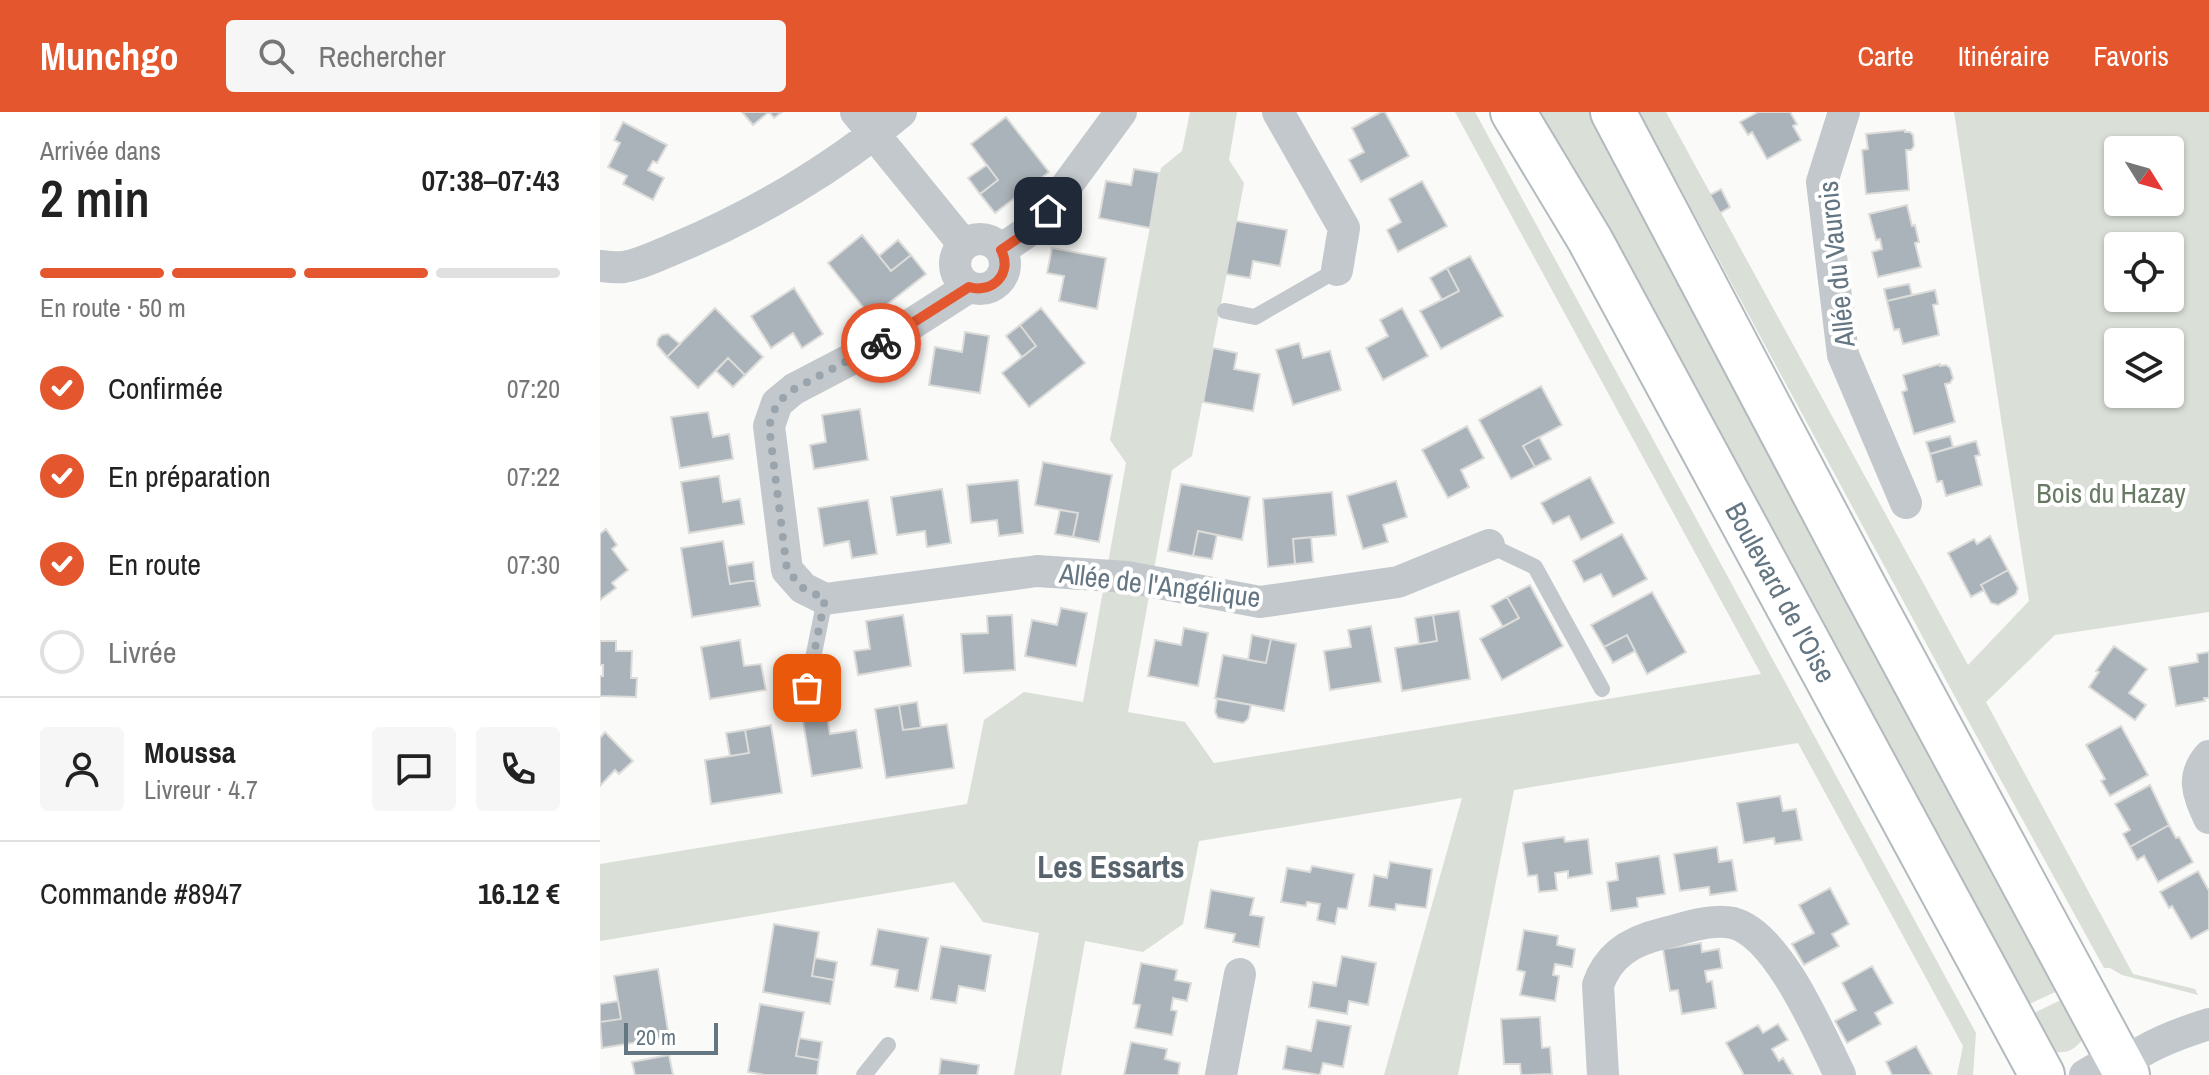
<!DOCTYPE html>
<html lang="fr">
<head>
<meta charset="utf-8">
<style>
  :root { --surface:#fff; --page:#f6f6f6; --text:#222; --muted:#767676; --line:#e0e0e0; --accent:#e4572e }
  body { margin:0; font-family:"Archivo Narrow",sans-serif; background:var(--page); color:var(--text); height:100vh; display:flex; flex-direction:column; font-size:30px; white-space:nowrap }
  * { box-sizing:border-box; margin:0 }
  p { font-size:26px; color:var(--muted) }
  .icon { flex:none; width:44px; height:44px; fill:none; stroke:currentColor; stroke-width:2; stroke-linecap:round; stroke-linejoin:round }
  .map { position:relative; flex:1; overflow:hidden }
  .details { display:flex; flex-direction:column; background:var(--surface); width:600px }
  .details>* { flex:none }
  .needle { width:52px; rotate:127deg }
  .fabs { position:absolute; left:1504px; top:24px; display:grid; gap:16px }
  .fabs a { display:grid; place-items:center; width:80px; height:80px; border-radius:8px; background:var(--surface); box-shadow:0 2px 6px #0004; font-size:40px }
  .scale { position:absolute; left:24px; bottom:20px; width:94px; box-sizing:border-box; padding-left:8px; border:4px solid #657683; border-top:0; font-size:22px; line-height:28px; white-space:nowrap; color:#657683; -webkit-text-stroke:6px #fff; paint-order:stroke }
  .pin { position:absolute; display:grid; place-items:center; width:68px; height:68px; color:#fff; margin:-34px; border-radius:16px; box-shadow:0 4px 12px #0006 }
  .courier { position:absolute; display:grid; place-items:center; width:80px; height:80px; margin:-40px; border:6px solid #e4572e; border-radius:50%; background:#fff; color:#222; box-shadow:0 2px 10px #0007 }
  .overview em { font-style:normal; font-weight:600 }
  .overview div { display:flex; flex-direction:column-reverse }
  .overview { display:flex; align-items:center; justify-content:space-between; height:136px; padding:0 40px }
  h1 { font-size:52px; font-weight:600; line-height:60px }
  .bar { display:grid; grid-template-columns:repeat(4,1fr); gap:12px 8px; align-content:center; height:96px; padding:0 40px }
  .bar i { height:10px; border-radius:6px; background:var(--line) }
  .bar .on { background:var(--accent) }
  .bar p { grid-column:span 4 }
  .line { display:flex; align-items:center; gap:20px; padding:0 40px; border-top:2px solid var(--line) }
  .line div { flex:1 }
  .round { display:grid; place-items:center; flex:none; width:84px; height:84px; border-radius:8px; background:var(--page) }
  ol { padding:0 40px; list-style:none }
  li { display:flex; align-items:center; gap:24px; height:88px }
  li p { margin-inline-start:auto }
  li .icon { padding:8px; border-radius:50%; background:var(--accent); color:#fff; stroke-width:4 }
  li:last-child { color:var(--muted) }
  li i { width:44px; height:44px; border:4px solid var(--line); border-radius:50% }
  header { display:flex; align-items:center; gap:48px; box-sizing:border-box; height:112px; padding:0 40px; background:var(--accent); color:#fff }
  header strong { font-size:38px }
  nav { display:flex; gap:44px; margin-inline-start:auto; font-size:28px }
  .search { width:560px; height:72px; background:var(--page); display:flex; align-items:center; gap:20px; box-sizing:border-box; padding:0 28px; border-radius:8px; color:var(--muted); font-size:30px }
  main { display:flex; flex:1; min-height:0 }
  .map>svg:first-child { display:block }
  .green { fill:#dadfd7; fill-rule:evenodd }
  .building { fill:#aab3b9; stroke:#dcdcda; stroke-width:2 }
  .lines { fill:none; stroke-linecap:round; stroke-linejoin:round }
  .secondary-casing { stroke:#b3babf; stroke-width:48 }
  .lane { stroke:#c3c8cc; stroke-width:16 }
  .street { stroke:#c3c8cc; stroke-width:32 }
  .secondary { stroke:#fff; stroke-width:44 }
  .done { stroke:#99a4ac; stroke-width:8; stroke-dasharray:0 14.4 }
  .route { stroke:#e4572e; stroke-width:10 }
  .labels { text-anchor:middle; stroke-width:8; stroke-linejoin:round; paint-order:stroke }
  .street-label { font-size:28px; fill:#657683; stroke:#fff }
  .park-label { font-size:28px; fill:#687a64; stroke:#fff }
  .quarter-label { font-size:32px; font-weight:bold; fill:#57646e; stroke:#fff }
</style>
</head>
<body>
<header>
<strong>Munchgo</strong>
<div class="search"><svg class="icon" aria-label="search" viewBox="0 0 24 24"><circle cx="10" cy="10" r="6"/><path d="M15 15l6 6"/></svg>Rechercher</div>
<nav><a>Carte</a><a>Itinéraire</a><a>Favoris</a></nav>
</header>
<main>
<section class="details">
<div class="overview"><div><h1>2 min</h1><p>Arrivée dans</p></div><em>07:38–07:43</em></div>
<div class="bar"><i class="on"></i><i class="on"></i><i class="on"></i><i></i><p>En route · 50 m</p></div>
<ol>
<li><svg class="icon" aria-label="check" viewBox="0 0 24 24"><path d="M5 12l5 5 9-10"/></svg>Confirmée<p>07:20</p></li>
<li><svg class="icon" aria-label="check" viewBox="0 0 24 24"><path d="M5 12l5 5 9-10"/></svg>En préparation<p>07:22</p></li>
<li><svg class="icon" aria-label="check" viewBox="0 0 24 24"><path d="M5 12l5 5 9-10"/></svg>En route<p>07:30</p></li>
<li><i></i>Livrée</li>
</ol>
<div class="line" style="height:144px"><a class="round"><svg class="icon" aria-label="person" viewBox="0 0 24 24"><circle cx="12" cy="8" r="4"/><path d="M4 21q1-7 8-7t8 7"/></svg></a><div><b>Moussa</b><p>Livreur · 4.7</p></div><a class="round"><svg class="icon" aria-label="chat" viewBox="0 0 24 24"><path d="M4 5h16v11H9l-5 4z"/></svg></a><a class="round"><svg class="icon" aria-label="phone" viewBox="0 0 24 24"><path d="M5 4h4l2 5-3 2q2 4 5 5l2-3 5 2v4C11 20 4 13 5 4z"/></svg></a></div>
<div class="line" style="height:104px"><div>Commande #8947</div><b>16.12 €</b></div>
</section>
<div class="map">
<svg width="1609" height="963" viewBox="0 0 1609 963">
  <rect width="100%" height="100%" fill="#fafaf8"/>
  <path class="green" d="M590 0H637L629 48 644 71 592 344 572 358 528 600 585 610 614 651 1161 562 855 0H875L1376 921 1373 963H1357L1363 934 1198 631 914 678 858 963H784L862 686 599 729 583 812 543 840 485 829 461 963H414L439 821 383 810 354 770 0 829V752L367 692 384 608 424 580 483 590 526 351 510 328 561 56 582 39Z
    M924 0H996L1466 875 1421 896Z
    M1039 0H1066L1368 553 1429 489 1354 0H1609V500L1455 523 1386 590 1533 862 1595 877 1598 883 1522 863 1510 856H1504L1354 583ZM1518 38H1570V90H1518ZM1518 134H1570V186H1518ZM1518 230H1570V282H1518Z
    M1471 883 1484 925C1476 937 1467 943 1451 939L1426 905Z"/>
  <path class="building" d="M142 0H182L174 6 169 0 153 13Z
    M781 0H785L809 44 761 70 749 48 764 40 752 16Z
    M1158 0H1190L1197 12 1193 14 1201 28 1167 47 1152 20 1148 23 1140 10Z
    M406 5 449 60 395 101 380 82 398 68 371 32Z
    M23 10 67 33 57 51 53 49 48 58 64 66 53 88 23 72 27 64 8 55 20 31 14 28Z
    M1305 18V20H1310L1313 23 1314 34 1311 38H1306L1309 78 1266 82 1262 38 1268 37 1266 22Z
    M387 53 398 68 380 82 368 66Z
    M534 57 559 61 550 116 499 106 506 69 531 73Z
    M822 69 847 114 798 140 787 118 801 110 789 87Z
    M1121 77 1130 95 1120 101 1110 83Z
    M1307 93 1312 114 1315 113 1319 130 1315 131 1321 155 1278 165 1272 140 1282 137 1280 127 1276 128 1269 102Z
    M636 109 687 118 680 154 653 149 650 166 626 162Z
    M262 123 291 159 311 143 326 162 271 205 228 151Z
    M298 128 311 143 291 159 279 144Z
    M452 136 506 146 497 197 459 189 464 164 447 161Z
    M870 144 903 204 841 237 820 199 859 179 847 156Z
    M847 156 859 179 842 188 830 166Z
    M1309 172 1312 183 1287 189 1284 177Z
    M194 176 223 222 202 236 193 221 171 236 151 204Z
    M1335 178 1338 192 1333 193 1339 223 1303 232 1299 217 1294 218 1287 189Z
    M115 196 163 245 145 263 128 246 98 276 67 245Z
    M441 196 485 251 429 295 402 261 436 234 420 213Z
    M802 196 828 244 783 268 766 236 788 224 780 208Z
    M420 213 436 234 422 245 406 224Z
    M365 220 389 224 380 281 329 273 335 235 362 240Z
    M68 222 80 232 67 245 57 233 58 227 62 223Z
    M699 231 703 246 730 239 741 278 693 293 676 238Z
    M613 236 637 241 634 257 660 262 653 299 603 290Z
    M128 246 145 263 133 275 116 259Z
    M1340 252V254L1346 253 1350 256 1353 266 1350 271 1345 272 1355 310 1314 322 1302 280 1307 278 1303 263Z
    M941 274 962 313 923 334 935 355 911 367 879 308Z
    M260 297 268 348 214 357 210 333 226 330 222 303Z
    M108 300 113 325 129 322 133 347 80 356 71 305Z
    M867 314 884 346 861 358 869 375 848 386 822 338Z
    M1350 324 1353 335 1330 342 1326 330Z
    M939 325 951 347 935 355 923 334Z
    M1376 329 1380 343 1375 344 1382 373 1346 384 1342 369 1337 370 1330 342Z
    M443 350 512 363 499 430 473 425 478 401 435 393Z
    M119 364 123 390 140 387 144 412 89 421 81 370Z
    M990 365 1014 411 981 428 969 404 953 412 941 391Z
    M418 368 423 421 399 424 397 408 371 411 367 373Z
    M796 369 807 405 783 413 788 430 763 437 747 384Z
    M581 372 650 385 642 428 598 419 593 444 568 439Z
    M342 377 351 431 327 435 325 419 297 423 291 385Z
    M732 380 736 423 693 427 695 452 668 455 663 387Z
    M268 388 277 442 252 446 249 429 224 434 218 396Z
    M460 398 478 401 473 425 455 422Z
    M6 417 17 433 12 437 28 458 12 471 16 476 0 488V422Z
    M598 419 617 423 612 447 593 444Z
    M1022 422 1047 467 1013 485 1001 462 984 470 973 449Z
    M1390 424 1408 458 1381 473 1384 478 1371 485 1348 441 1374 427 1377 432Z
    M711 425 713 450 695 452 693 427Z
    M123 429 130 472 155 468 160 494 92 505 81 436Z
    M153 450 155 468 130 472 127 454Z
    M1408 458 1418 476 1416 482 1398 493 1391 491 1381 473Z
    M930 473 963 534 902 568 880 527 919 506 907 485Z
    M1052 480 1086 540 1047 562 1027 523 1004 535 991 513Z
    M907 485 919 506 903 515 891 494Z
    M461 496 487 501 476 554 425 544 432 508 457 513Z
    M859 499 870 567 802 579 795 536 837 529 833 503Z
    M303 503 311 554 258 563 254 539 270 537 266 509Z
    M412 503 415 558 364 561 361 522 388 521 387 504Z
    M833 503 837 529 819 532 815 506Z
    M771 514 781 570 730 578 724 539 751 535 748 518Z
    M584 516 608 521 598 574 548 564 555 528 581 533Z
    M652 523 671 527 666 551 648 548Z
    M1027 523 1035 539 1013 551 1004 535Z
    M671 527 696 532 684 599 615 586 623 543 666 551Z
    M140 528 144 554 161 552 166 578 110 587 101 535Z
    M0 529H16V539H32L31 566H37L36 585 0 584V564H3V553H0Z
    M1514 534 1547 557 1529 581 1546 593 1535 608 1489 575 1499 560 1496 559Z
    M1609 540V586H1604L1605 589 1576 594 1569 555 1598 550 1597 542Z
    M617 587 651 593 648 607 643 611 618 606 615 600Z
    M317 590 321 616 303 618 299 593Z
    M299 593 303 618 347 612 354 656 286 666 275 597Z
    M227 605 230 622 256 618 262 656 212 664 203 609Z
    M171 613 182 681 111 692 105 648 149 641 145 618Z
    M1521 614 1548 663 1510 684 1501 669 1505 667 1486 633Z
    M145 618 149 641 130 644 126 621Z
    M5 620 33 649 19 662 15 658 0 674V626Z
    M1550 673 1569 713 1530 735 1523 722 1530 718 1515 692Z
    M1180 684 1183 699 1196 697 1202 728 1175 732 1174 726 1144 731 1137 691Z
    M1569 713 1576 726 1579 725 1593 750 1558 770 1544 744 1537 748 1530 735Z
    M964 725 965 730 988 727 992 762 968 766V759L955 761 957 778 939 780 937 763 928 764 923 731Z
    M1117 735 1119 750 1132 748 1137 779 1110 783 1109 775 1080 779 1074 742Z
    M1059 744 1065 782 1037 786 1038 795 1011 799 1007 770 1018 768 1016 751Z
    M790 750 832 757 826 796 796 792 795 798 769 794 774 763 787 766Z
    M712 754 754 762 747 797 738 796 735 812 717 808 720 792 707 790 706 794 681 790 687 756 710 760Z
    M1598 759 1609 779V817L1591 827 1572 794 1569 796 1560 780Z
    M1230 776 1249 812 1232 822 1239 834 1204 853 1192 832 1214 821 1199 793Z
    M611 778 654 786 650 803 664 805 659 835 633 830 635 822 605 816Z
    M174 812 219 820 212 864 234 868 230 892 163 880Z
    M278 817 328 826 318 879 295 875 298 858 271 853Z
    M924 818 958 824 957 833 975 837 972 855 955 852 953 863 959 864 955 889 920 883 925 860 917 858Z
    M1101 831 1102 840 1119 837 1122 856 1105 859 1107 870 1112 869 1116 896 1082 902 1078 878 1070 879 1063 837Z
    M341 834 391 843 385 879 359 874 356 891 331 887Z
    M742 844 776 851 768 893 749 889 747 902 709 895 713 870 736 874Z
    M215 846 237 850 234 868 212 864Z
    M541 851 577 858 575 868 591 871 587 889 573 886 571 898 577 899 572 923 535 916 540 893 533 892Z
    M1272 854 1293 891 1275 901 1281 912 1247 931 1235 909 1256 898 1242 871Z
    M58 857 69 925 2 936 0 910 21 907 14 864Z
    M18 889 21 907 0 910V892Z
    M160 892 204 900 196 944 219 948 217 963H165L148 960Z
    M940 905 942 936 950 935 952 962 921 963 920 952H904L901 907Z
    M717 908 751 914 743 955 723 951 720 963 683 957 687 934 711 939Z
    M1178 912 1188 928 1172 937 1179 949 1183 946 1193 963H1144L1126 931 1158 913 1163 921Z
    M199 926 222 930 219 948 196 944Z
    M531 930 567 937 565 947 580 951 578 963H524Z
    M1316 934 1332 963H1292L1286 950Z
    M69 943 73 963H35L32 950Z
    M341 947 379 953 377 963H339Z"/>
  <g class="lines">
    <g class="secondary-casing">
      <g id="secondary">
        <path id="s1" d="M913 0 990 128 1442 963"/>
        <path d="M1013 0 1264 475 1527 963"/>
      </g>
    </g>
    <path class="lane" d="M625 199 655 205 737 158
      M889 433 935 455 1002 577
      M207 576 225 487
      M264 963 288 933"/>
    <path class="street" d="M256 0 364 133
      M678 0 744 116 737 158
      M1244 0 1222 70 1243 243 1306 391
      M355 152a25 25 0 1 1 50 0a25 25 0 1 1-50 0Z
      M401 138 427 120 448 99 521 0
      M0 154C8 155 16 156 24 155 42 152 59 143 76 136 155 103 235 56 301 0
      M369 175 282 231 194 277 177 291 169 314 187 458 203 476 225 487 437 459 527 465 660 490 798 470 889 433
      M1609 644C1590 666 1599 683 1609 706
      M621 963 640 862
      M1003 963 998 873C1008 843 1031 829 1061 822 1083 817 1110 806 1133 811 1179 823 1220 923 1240 963
      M1485 963 1504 952H1522
      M1514 963C1532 938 1580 921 1609 912"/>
    <use href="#secondary" class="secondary"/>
  </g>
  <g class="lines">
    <path class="done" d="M207 576 225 487 203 476 187 458 169 314 177 291 194 277 281 231"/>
    <path class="route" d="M281 231 369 175C393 182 413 161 401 138L427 120 448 99"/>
  </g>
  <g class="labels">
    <g class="street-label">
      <text transform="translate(1236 152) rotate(-96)" y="10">Allée du Vaurois</text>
      <text transform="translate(560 473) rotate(7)" y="10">Allée de l'Angélique</text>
      <text dy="10" stroke="none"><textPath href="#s1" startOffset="550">Boulevard de l'Oise</textPath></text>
    </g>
    <g class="park-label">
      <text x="1511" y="391">Bois du Hazay</text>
    </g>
    <g class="quarter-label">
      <text x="511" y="766">Les Essarts</text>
    </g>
  </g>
</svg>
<div class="fabs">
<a><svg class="needle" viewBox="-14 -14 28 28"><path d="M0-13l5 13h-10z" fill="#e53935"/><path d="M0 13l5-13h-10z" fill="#767676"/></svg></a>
<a><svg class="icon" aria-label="locate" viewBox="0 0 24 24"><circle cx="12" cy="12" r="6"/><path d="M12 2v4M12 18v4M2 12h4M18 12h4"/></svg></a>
<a><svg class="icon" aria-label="layers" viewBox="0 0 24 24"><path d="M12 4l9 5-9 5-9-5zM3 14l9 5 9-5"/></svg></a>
</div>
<div class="scale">20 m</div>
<div class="pin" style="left:207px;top:576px;background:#ea580c"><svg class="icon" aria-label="bag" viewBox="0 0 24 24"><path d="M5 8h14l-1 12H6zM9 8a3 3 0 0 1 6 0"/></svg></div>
<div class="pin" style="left:448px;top:99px;background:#1f2937"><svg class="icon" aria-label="home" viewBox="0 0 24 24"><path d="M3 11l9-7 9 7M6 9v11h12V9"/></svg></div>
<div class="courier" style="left:281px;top:231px"><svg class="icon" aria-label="bike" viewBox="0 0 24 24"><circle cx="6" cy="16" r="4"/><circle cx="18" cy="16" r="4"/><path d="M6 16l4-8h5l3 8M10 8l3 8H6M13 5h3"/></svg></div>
</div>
</main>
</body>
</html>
